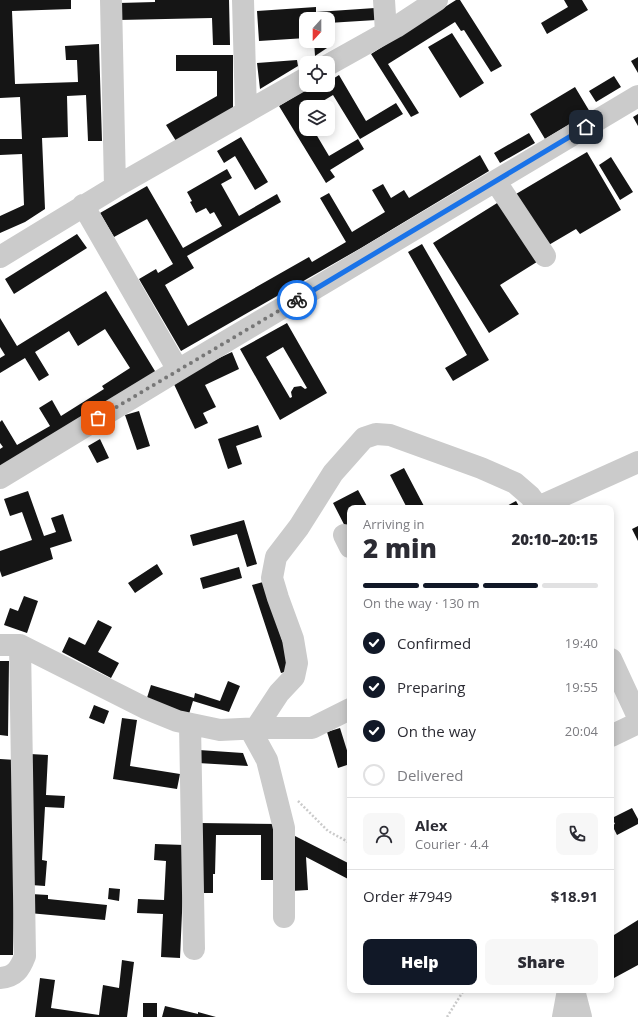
<!DOCTYPE html>
<html lang="en">
<head>
<meta charset="utf-8">
<style>
  :root { --surface:#fff; --page:#f7f7f7; --text:#2b2b33; --muted:#7c7c81; --line:#e1e1e2; --accent:#111827 }
  body { margin:0; font-family:"Open Sans",sans-serif; background:var(--page); color:var(--text); height:100vh; display:flex; flex-direction:column; font-size:15px; white-space:nowrap }
  * { box-sizing:border-box; margin:0 }
  p { font-size:13px; color:var(--muted) }
  .icon { flex:none; width:22px; height:22px; fill:none; stroke:currentColor; stroke-width:2; stroke-linecap:round; stroke-linejoin:round }
  .map { position:relative; flex:1; overflow:hidden }
  .details { position:absolute; left:347px; top:505px; width:267px; height:488px; display:flex; flex-direction:column; background:var(--surface); border-radius:8px; box-shadow:0 2px 10px #0003 }
  .details>* { flex:none }
  .needle { width:26px; rotate:201deg }
  .buttons { position:absolute; left:299px; top:12px; display:grid; gap:8px }
  .buttons a { display:grid; place-items:center; width:36px; height:36px; border-radius:8px; background:var(--surface); box-shadow:0 2px 10px #0003; font-size:20px }
  .pin { position:absolute; display:grid; place-items:center; width:34px; height:34px; color:#fff; margin:-17px; border-radius:8px; box-shadow:0 2px 6px #0006 }
  .courier { position:absolute; display:grid; place-items:center; width:40px; height:40px; margin:-20px; border:3px solid #1a73e8; border-radius:50%; background:#fff; color:#222; box-shadow:0 1px 5px #0007 }
  .headline em { font-style:normal; font-weight:800 }
  .headline div { display:flex; flex-direction:column-reverse }
  .headline { display:flex; align-items:center; justify-content:space-between; height:68px; padding:0 16px }
  h1 { font-size:26px; font-weight:800; line-height:30px }
  .bar { display:grid; grid-template-columns:repeat(4,1fr); gap:6px 4px; align-content:center; height:48px; padding:0 16px }
  .bar i { height:5px; border-radius:3px; background:var(--line) }
  .bar .selected { background:var(--accent) }
  .bar p { grid-column:span 4 }
  .line { display:flex; align-items:center; gap:10px; padding:0 16px; border-top:1px solid var(--line) }
  .line div { flex:1 }
  .round { display:grid; place-items:center; flex:none; width:42px; height:42px; border-radius:8px; background:var(--page) }
  ol { padding:0 16px; list-style:none }
  li { display:flex; align-items:center; gap:12px; height:44px }
  li p { margin-inline-start:auto }
  li .icon { padding:4px; border-radius:50%; background:var(--accent); color:#fff; stroke-width:4 }
  li:last-child { color:var(--muted) }
  li i { width:22px; height:22px; border:2px solid var(--line); border-radius:50% }
  .button { display:flex; gap:8px; margin-top:auto; padding:8px 16px }
  .button a { flex:1; height:46px; border-radius:8px; background:var(--accent); color:#fff; font-size:16px; font-weight:800; line-height:46px; text-align:center }
  .button a+a { background:var(--page); color:var(--text) }
  .map>svg:first-child { display:block }
  .building { fill:#151515; fill-rule:evenodd }
  .lines { fill:none; stroke-linecap:round; stroke-linejoin:round }
  .path { stroke:#cbcbcb; stroke-width:2.5; stroke-dasharray:2 2; stroke-linecap:butt }
  .minor { stroke:#cbcbcb; stroke-width:22 }
  .done { stroke:#777; stroke-width:4; stroke-dasharray:0 7.2 }
  .route { stroke:#1a73e8; stroke-width:5 }
</style>
</head>
<body>
<div class="map">
<svg width="638" height="1017" viewBox="0 0 638 1017">
  <rect width="100%" height="100%" fill="#fff"/>
  <path class="building" d="M0 0H71V9L12 11 15 84 78 82 77 60H66L65 46 99 44 102 141H88L86 95 67 96 68 137 42 138 45 209 25 222 0 233V216L24 205 22 154 0 155V139H22L20 97 0 98Z
    M155 0H229L230 45H213L212 18 119 20V3L155 2Z
    M456 0H460L502 66 491 72 464 30 461 31 455 22 388 64 419 113 411 117 371 54Z
    M564 0H582L588 10 547 34 541 23 568 7Z
    M316 7V12L375 8 376 20 328 23V19H306V38L259 41 257 11Z
    M452 33 484 83 460 98 428 47Z
    M314 41H327V48L315 56Z
    M176 55H233V108L176 141 166 125 217 96V71H176Z
    M638 57V73L631 61Z
    M297 60 298 66 260 89 257 63Z
    M339 75 366 121 396 103 403 114 360 139 333 95 313 107H306V111L304 113 306 117V129H313L329 156 358 139 364 149 330 170 335 177 326 183 279 106 314 85H328V82Z
    M614 76 621 87 596 102 589 91Z
    M575 87 590 112 545 139 530 114Z
    M638 114V126L633 117Z
    M529 133 535 143 500 163 494 153Z
    M241 137 268 182 255 190 235 156 224 163 217 151Z
    M587 152 621 210 580 234 576 229 547 246 516 194Z
    M480 155 489 171 361 248 181 351 139 279 156 269 158 273 173 264 147 219 114 237 100 213 147 186 183 248 222 226 214 212 210 214 206 208 196 213 190 202 192 201 187 192 227 169 232 178 221 184 239 216 277 194 281 202 187 256 194 268 165 285 188 326 309 257 312 262 346 242 320 198 329 193 352 232 385 212 372 190 383 184 391 198 404 190 409 198Z
    M611 157 633 192 620 200 599 165Z
    M502 200 540 260 500 285 519 314 489 333 433 243Z
    M77 234 87 248 14 294 5 279Z
    M422 244 489 360 453 381 445 368 467 355 408 252Z
    M106 291 158 376 0 473V449L3 447 0 443V422L2 420 17 445 50 426 39 408 52 400 61 416 104 389 102 386 130 368 105 329 78 346 69 331 35 352 49 375 39 381 25 358 0 373V358L5 355 0 347V318L17 346Z
    M287 323 327 393 280 420 240 349ZM283 347 307 388 305 389 301 386 294 387 291 392 292 397 290 398 266 357Z
    M232 352 239 369 205 385 216 407 203 413 208 423 195 429 172 380Z
    M139 411 150 446 137 450 125 415Z
    M258 425 262 437 236 446 242 464 228 469 218 439Z
    M100 439 109 458 97 463 88 446Z
    M404 468 425 508H407L390 475Z
    M358 490 368 508H350V536L333 503Z
    M28 491 44 536 56 532 51 518 63 514 72 541 50 548 53 559 2 577 0 571V551L32 540 22 512 10 516 4 499Z
    M516 501 520 508H503Z
    M244 520 257 564 247 567 237 534 193 546 190 535Z
    M638 526V541L632 529Z
    M157 564 163 574 135 593 128 583Z
    M239 567 242 578 203 589 200 578Z
    M263 582 292 670 281 673 252 585Z
    M24 596 38 601 27 633 4 625 10 608 18 611Z
    M98 620 112 627 98 652 119 663 111 678 62 652 69 637 85 645Z
    M0 661H9L8 736 0 735Z
    M228 681 240 686 229 712 193 701 189 714 146 701 151 685 194 698 195 693 220 701Z
    M94 705 109 711 104 724 89 718Z
    M122 718 137 720 130 766 180 774 177 789 113 779Z
    M340 728 350 760V764L338 768 327 732Z
    M199 750 243 753 248 766 198 763Z
    M30 754 48 755 46 795 65 796 64 808 45 807 42 860 47 861 45 886 31 885Z
    M0 759 16 760 13 955H0Z
    M632 808 638 819V824L617 835 612 825 615 824 612 818Z
    M199 823 278 824V880H261V835H216L215 874H213V893H198Z
    M295 836 350 864V880L306 857 308 890 291 891 289 849Z
    M155 844 185 845 180 958 161 957 163 914 137 913 138 899 164 900 166 861 154 860Z
    M109 888 120 889 119 901 108 899Z
    M31 894 48 895V899L107 905 105 920 29 913Z
    M638 920V965L614 978 611 972V927L614 935Z
    M122 960 134 962 127 1017H35L40 978 55 980 51 1008 99 1015 103 985 119 988Z
    M143 1003H157V1017H143Z
    M165 1006 198 1014V1012L216 1017H162Z"/>
  <g class="lines">
    <path class="path" d="M298 801 328 831 350 843
      M447 1017 464 990"/>
    <path class="minor" d="M111 0 115 187
      M243 0 246 112
      M384 0 386 32
      M328 65 396 27 437 0
      M496 182 545 256
      M83 205 178 370
      M0 257 115 187 306 78
      M0 478 178 370 638 96
      M538 507 638 462
      M344 535 350 547
      M0 645H20L145 708 177 721 220 730 263 728H312L350 709
      M611 659 638 717
      M190 724 194 949
      M256 728 279 693 294 677 297 663 293 639 278 598 272 578 276 557 299 527 333 473 364 438 376 434 390 435 481 468 515 483 530 496 539 508
      M250 729 267 760 284 828V917
      M611 736 638 723
      M0 978C15 977 20 969 25 956L20 645
      M574 990 581 1017
      M563 1017 568 990"/>
  </g>
  <g class="lines">
    <path class="done" d="M98 418 297 300"/>
    <path class="route" d="M297 300 586 127"/>
  </g>
</svg>
<div class="buttons">
<a><svg class="needle" viewBox="-14 -14 28 28"><path d="M0-13l5 13h-10z" fill="#e53935"/><path d="M0 13l5-13h-10z" fill="#7c7c81"/></svg></a>
<a><svg class="icon" aria-label="locate" viewBox="0 0 24 24"><circle cx="12" cy="12" r="6"/><path d="M12 2v4M12 18v4M2 12h4M18 12h4"/></svg></a>
<a><svg class="icon" aria-label="layers" viewBox="0 0 24 24"><path d="M12 4l9 5-9 5-9-5zM3 14l9 5 9-5"/></svg></a>
</div>
<div class="pin" style="left:98px;top:418px;background:#ea580c"><svg class="icon" aria-label="bag" viewBox="0 0 24 24"><path d="M5 8h14l-1 12H6zM9 8a3 3 0 0 1 6 0"/></svg></div>
<div class="pin" style="left:586px;top:127px;background:#1f2937"><svg class="icon" aria-label="home" viewBox="0 0 24 24"><path d="M3 11l9-7 9 7M6 9v11h12V9"/></svg></div>
<div class="courier" style="left:297px;top:300px"><svg class="icon" aria-label="bike" viewBox="0 0 24 24"><circle cx="6" cy="16" r="4"/><circle cx="18" cy="16" r="4"/><path d="M6 16l4-8h5l3 8M10 8l3 8H6M13 5h3"/></svg></div>
<section class="details">
<div class="headline"><div><h1>2 min</h1><p>Arriving in</p></div><em>20:10–20:15</em></div>
<div class="bar"><i class="selected"></i><i class="selected"></i><i class="selected"></i><i></i><p>On the way · 130 m</p></div>
<ol>
<li><svg class="icon" aria-label="check" viewBox="0 0 24 24"><path d="M5 12l5 5 9-10"/></svg>Confirmed<p>19:40</p></li>
<li><svg class="icon" aria-label="check" viewBox="0 0 24 24"><path d="M5 12l5 5 9-10"/></svg>Preparing<p>19:55</p></li>
<li><svg class="icon" aria-label="check" viewBox="0 0 24 24"><path d="M5 12l5 5 9-10"/></svg>On the way<p>20:04</p></li>
<li><i></i>Delivered</li>
</ol>
<div class="line" style="height:72px"><a class="round"><svg class="icon" aria-label="person" viewBox="0 0 24 24"><circle cx="12" cy="8" r="4"/><path d="M4 21q1-7 8-7t8 7"/></svg></a><div><b>Alex</b><p>Courier · 4.4</p></div><a class="round"><svg class="icon" aria-label="phone" viewBox="0 0 24 24"><path d="M5 4h4l2 5-3 2q2 4 5 5l2-3 5 2v4C11 20 4 13 5 4z"/></svg></a></div>
<div class="line" style="height:52px"><div>Order #7949</div><b>$18.91</b></div>
<div class="button"><a>Help</a><a>Share</a></div>
</section>
</div>
</body>
</html>
